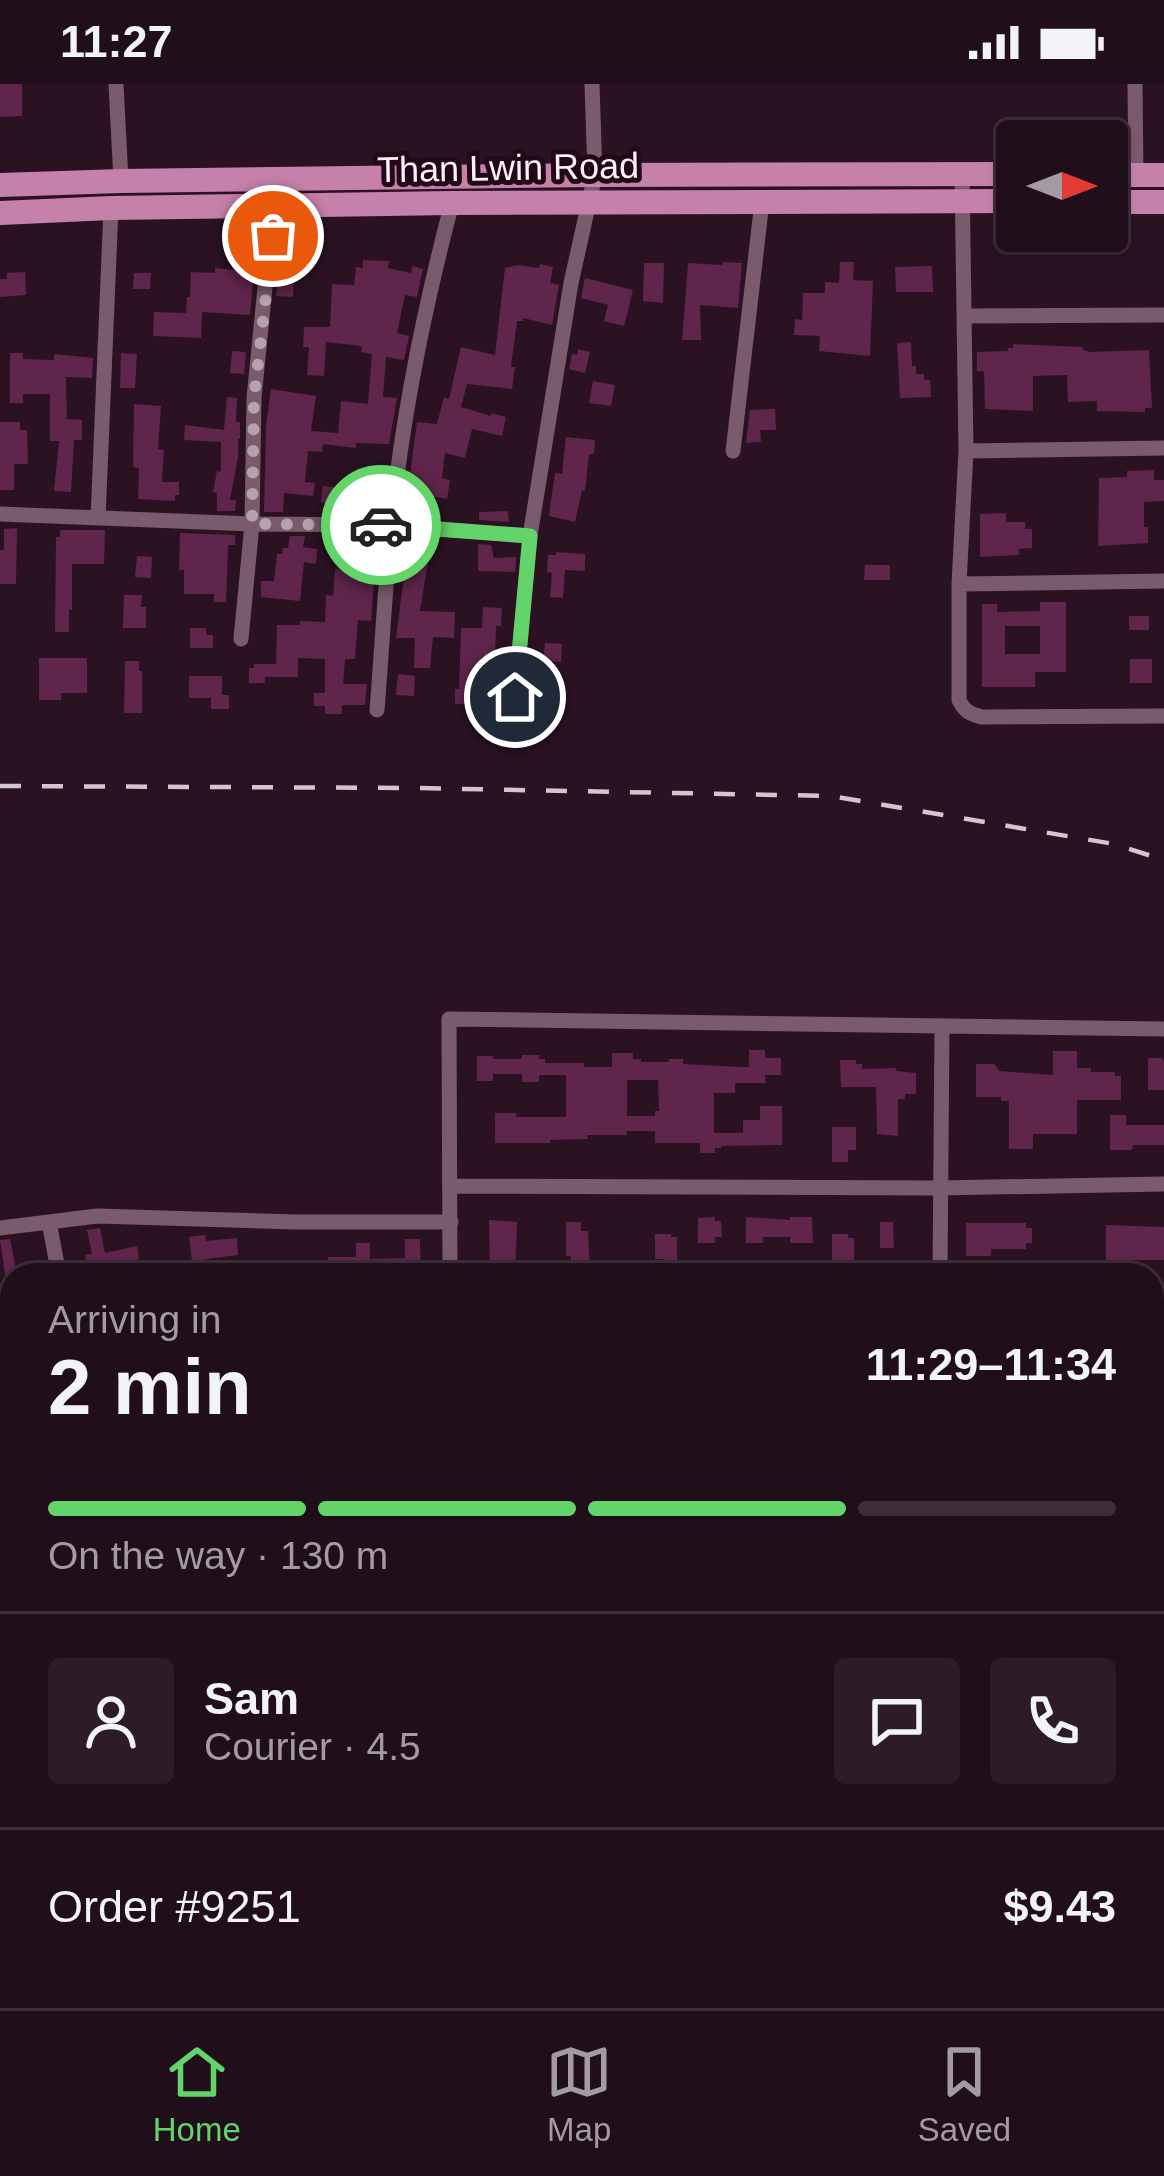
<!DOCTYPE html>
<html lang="en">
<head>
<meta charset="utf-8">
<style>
  :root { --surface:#200e1a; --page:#2d1c27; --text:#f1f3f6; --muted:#a29ca2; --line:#3d2e39; --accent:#62d469 }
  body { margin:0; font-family:Arial,sans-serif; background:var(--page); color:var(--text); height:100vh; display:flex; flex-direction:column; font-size:45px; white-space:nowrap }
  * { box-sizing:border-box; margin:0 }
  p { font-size:39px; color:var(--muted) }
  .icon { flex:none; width:66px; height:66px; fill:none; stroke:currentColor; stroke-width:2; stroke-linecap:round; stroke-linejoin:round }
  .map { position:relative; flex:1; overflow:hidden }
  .sheet { position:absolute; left:0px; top:1179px; width:1164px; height:747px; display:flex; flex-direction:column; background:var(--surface); border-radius:36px 36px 0 0; box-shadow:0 3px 9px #0004,0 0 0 3px var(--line) }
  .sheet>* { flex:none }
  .needle { width:78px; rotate:90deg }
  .fabs { position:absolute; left:996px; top:36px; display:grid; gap:24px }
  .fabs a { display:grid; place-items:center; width:132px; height:132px; border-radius:12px; background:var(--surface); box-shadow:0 3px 9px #0004,0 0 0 3px var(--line); font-size:60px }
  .pin { position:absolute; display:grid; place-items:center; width:102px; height:102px; color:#fff; margin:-51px; border:6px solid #fff; border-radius:50%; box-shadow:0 3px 12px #0007 }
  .courier { position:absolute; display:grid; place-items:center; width:120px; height:120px; margin:-60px; border:9px solid #62d469; border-radius:50%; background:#fff; color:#222; box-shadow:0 3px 15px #0007 }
  .overview em { font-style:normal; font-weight:800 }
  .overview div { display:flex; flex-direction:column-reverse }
  .overview { display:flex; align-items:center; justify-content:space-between; height:204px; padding:0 48px }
  h1 { font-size:78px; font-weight:800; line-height:90px }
  .bar { display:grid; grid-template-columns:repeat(4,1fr); gap:18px 12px; align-content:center; height:144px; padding:0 48px }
  .bar i { height:15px; border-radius:9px; background:var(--line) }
  .bar .selected { background:var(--accent) }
  .bar p { grid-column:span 4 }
  .line { display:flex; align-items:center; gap:30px; padding:0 48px; border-top:3px solid var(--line) }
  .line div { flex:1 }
  .round { display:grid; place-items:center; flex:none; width:126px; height:126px; border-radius:12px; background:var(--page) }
  .status { display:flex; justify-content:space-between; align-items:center; height:84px; padding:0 60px; background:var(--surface); direction:ltr }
  .status svg { height:33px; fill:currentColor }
  .dock { display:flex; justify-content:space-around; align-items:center; height:168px; border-top:3px solid var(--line); background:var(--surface); font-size:33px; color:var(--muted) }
  .dock a { display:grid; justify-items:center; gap:6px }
  .dock .selected { color:var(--accent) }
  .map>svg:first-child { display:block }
  .building { fill:#5f254b; fill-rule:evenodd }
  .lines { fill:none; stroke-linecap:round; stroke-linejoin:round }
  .street { stroke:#795b6d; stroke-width:15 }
  .primary { stroke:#c681ab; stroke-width:24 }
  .rail { stroke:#d5c5ce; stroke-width:4.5; stroke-dasharray:21 21; stroke-linecap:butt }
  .done { stroke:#b4a2ad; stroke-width:12; stroke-dasharray:0 21.6 }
  .route { stroke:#62d469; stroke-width:15 }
  .labels { text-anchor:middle; stroke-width:10; stroke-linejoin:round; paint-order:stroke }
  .street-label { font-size:36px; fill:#fef0f8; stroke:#210918 }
</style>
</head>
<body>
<div class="status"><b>11:27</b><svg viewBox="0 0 49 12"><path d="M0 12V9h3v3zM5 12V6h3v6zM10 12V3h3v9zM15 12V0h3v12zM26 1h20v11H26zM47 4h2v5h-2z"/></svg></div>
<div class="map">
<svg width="1164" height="1924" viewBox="0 0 1164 1924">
  <rect width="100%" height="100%" fill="#2b1222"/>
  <path class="building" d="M0 0H22V32L0 33Z
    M363 176 389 177 388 184 411 189 412 182 423 185 417 213 405 211 397 249 409 252 404 276 386 273 383 313 397 314 389 360 356 359V364L323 360 322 368 308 367 305 398 315 399 313 412 284 409 283 428H264L266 342 271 305 316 312 311 347 338 349 341 317 368 320 372 270 361 268 362 262 326 258 324 292 307 291 309 263H303L304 243H330L332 200 354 201 356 183 363 184Z
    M723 178 742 179 738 224 700 221 701 256H682L688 179 722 181Z
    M840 178H854L853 196 873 197 870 272 819 267 820 252 794 251 795 235 802 236 803 209H825V198L839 199Z
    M644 179H664L663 219 643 217Z
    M280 180H295L293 213 276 212Z
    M540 180 553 183 550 199 559 201 552 241 523 234V237H517L511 283H515L512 305 467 300 461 323 491 332V329L506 333 502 352 472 345 465 374 445 369 442 394 450 396 447 415 430 412 428 432 405 430 417 338 437 340 444 313 449 315 461 263 495 271 505 184 517 181 539 184Z
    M932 182 933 208H896L895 183Z
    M215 184 254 188 250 231 202 228 201 254 153 252 154 228 186 229 187 213H190L191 188 215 189Z
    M25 188 26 211 0 213V195H7V189Z
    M134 189H151L150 205H133Z
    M585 194 633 206 624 242 604 237 608 221 581 214Z
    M911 258 912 282H916V290H924V296H930L931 313 900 314 897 259Z
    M1013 260 1083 263V266L1089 268 1149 266 1152 324H1145V328L1097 327V317L1068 318 1067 291 1033 292V327L985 325 984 287H977V268L1008 267V264H1013Z
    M578 265 590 268 585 289 569 285 572 270 577 271Z
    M232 267 246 268 244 290 230 289Z
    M10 269H23V275L54 276V270L93 274 92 294 66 293 67 335 82 336V356H74L71 408 54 407 59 357H50V310H23V319H10Z
    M121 269 137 270 135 304H120Z
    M593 297 615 301 611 322 589 319Z
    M227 313 237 314 236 338H240V355H238V373L230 416H236L235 427H217V409L213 408 217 387 221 388V358L184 356 185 341 224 346Z
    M134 320 161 322 158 365 164 366 162 398H179V411H175V417L138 415 139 384 133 383Z
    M775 325 776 346H760L761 358 746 359 750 326Z
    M0 338H20V346H27L28 380H14V406H0Z
    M566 353 595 356 594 370H589L585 407 582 406 575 438 549 432 555 389 562 390Z
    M357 384 386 387 381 409 354 406Z
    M1154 386V396H1164V417L1144 418V443H1148V459L1098 462 1099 394 1127 393V387Z
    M323 402 340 404 338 420 321 418Z
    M508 427 509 438 479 436V428Z
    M1006 429V438H1025V445H1032V464L1019 465V471L980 473V430Z
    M17 444 16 500H0V466H4V445Z
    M60 446H105L104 480H72V526H69V548H55L56 453H60Z
    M180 449 235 451V461H228L226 518H214V510H184V486H179Z
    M290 452H305L303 463 317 465 316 480 304 478 300 517 261 513V497H274L277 470H282L283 464H288Z
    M402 454 415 455 414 470 429 472 420 527 455 528 454 554 433 553 430 584H414L415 554H396L405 484H399Z
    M478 460 491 461 494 474 516 473 515 488 478 487Z
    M556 468 585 470V487L565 486 563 514 550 513 552 489 547 488 548 471H556Z
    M137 472 152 473 151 494 135 493Z
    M865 481H890V496H864Z
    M335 485 375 487 371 537 358 536 355 575H345L343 600H367L365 621H342V630H325V622H314V609H325V575L298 574V593H265V599H249V584H254V580H276L277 541H300V537L325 538 326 511 333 512Z
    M124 511H142L141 523H146V544H123Z
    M1040 518H1066V588H1035V603H982V520H997V528L1040 527ZM1005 542H1040V570H1005Z
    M483 523 502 524 501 542H496L495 573H504L503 610 496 609V621L455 620V605H459L461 544H482Z
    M1129 532H1149V546H1129Z
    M190 544H206V551H213V564H190Z
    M545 559 562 560 561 578 543 577Z
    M39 574H87V609H61V616H39Z
    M1130 575H1152V599H1130Z
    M125 577H139V587H142V629H124Z
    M398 590 415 592 414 612 396 611Z
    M189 592H222V611H229V625H211V614H189Z
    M749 966H765V974H781V991H765L766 999H735V1009H714V1049H743V1036H760V1022H782V1061L721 1062V1064H715V1069H700V1059H655V1047H627V1051H587L588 1055 550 1056V1059H495V1029H516V1033H566V991H539V998H522V990H493V997H477V972H493V975H522V971H539V975H545V979H584V983H612V969H633V975H641V978H669V975H683V980L741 983H749ZM627 996H658L659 1027H655V1032H627Z
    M1053 967H1077V984H1091V988H1115V992H1121V1016H1077V1050H1033V1065H1009V1017H1001V1013H976V980H994L999 987 1053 991Z
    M1148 974H1162L1164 977V1006H1148Z
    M840 976H856V980H862V985L896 984V987L916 989V1010H905V1015H898V1052L877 1050 876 1003H841Z
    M1110 1031H1126V1041H1164V1061H1133L1132 1066H1110Z
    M832 1043H856V1066H848V1078H832Z
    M715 1133V1137H721L722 1153H715V1159H698V1134Z
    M746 1133 790 1136V1133H812L813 1159H790V1153H763V1159H746Z
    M489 1136 517 1138 515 1191H490Z
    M566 1138H581V1147H588L590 1191H571V1172H566Z
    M880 1138H893L894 1164H880Z
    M966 1139H1026V1144H1032V1159H1026V1165H991V1172H966Z
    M1106 1141 1164 1143V1176H1119V1191H1106Z
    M100 1144 105 1169 137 1162 139 1175 89 1188 85 1171 92 1170 87 1146Z
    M655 1150H671V1153H677V1191H665V1175H655Z
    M832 1150H848V1154H854V1191H832Z
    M205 1151 206 1157 237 1154 238 1171 192 1177 189 1153Z
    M10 1155 17 1191H12V1196L6 1197 0 1156Z
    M405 1155H420L421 1191H328V1173H356V1159H370V1175L405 1174Z"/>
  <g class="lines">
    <path class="street" d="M116 0 121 97
      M1135 0 1136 91
      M962 89 966 367 959 500V616C964 627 970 630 982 633L1164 632
      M964 232 1164 231
      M733 367 762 118
      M966 367 1164 364
      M0 430 252 440 392 441 530 452
      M98 434 111 124
      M959 500 1164 497
      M241 555 252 440 254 314 267 183 278 121
      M515 613 530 452 571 199 595 91 592 0
      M377 626C382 565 385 504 391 443 402 334 424 225 452 119
      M451 1102 939 1104 1164 1100
      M49 1138 59 1191
      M0 1144 97 1132 296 1138H451
      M450 1191 449 935 1164 945
      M940 1191 942 944
      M1152 1265H1164
      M0 1411 12 1409
      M1152 1428H1164
      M0 1575 12 1577
      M1152 1590H1164
      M1152 1753H1164
      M451 1914V1924
      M766 1914V1924
      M1112 1914V1924
      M612 1924V1914
      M940 1924V1914"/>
    <path class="primary" d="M1107 91H1164
      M0 101 121 97 595 91 1017 90
      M1107 118H1164
      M0 129 111 124 452 119 1017 117"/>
    <path class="rail" d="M0 702 414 704 831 712 1114 760 1164 776"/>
  </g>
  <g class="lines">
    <path class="done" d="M273 152 254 314 252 440 381 441"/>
    <path class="route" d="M381 441 530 452 515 613"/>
  </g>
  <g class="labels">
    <g class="street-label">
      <text transform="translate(508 83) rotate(-1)" y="13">Than Lwin Road</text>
    </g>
  </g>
</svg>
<div class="fabs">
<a><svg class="needle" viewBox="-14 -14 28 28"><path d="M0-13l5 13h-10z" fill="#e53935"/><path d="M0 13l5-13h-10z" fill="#a29ca2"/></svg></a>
</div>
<div class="pin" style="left:273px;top:152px;background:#ea580c"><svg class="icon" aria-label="bag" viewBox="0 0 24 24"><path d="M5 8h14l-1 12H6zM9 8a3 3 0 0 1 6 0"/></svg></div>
<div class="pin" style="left:515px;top:613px;background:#1f2937"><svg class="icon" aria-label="home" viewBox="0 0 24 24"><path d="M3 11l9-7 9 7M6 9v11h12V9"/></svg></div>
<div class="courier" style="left:381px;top:441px"><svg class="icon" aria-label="car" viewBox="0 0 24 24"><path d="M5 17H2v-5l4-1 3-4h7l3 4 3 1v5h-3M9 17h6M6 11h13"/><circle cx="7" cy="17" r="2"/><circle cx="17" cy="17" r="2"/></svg></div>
<section class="sheet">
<div class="overview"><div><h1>2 min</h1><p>Arriving in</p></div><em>11:29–11:34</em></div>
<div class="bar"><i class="selected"></i><i class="selected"></i><i class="selected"></i><i></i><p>On the way · 130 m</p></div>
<div class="line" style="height:216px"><a class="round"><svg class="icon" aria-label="person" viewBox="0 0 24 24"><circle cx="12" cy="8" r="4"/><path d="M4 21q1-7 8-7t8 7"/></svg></a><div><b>Sam</b><p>Courier · 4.5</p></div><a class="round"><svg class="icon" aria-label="chat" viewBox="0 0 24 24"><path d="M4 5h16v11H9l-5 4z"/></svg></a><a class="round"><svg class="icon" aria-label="phone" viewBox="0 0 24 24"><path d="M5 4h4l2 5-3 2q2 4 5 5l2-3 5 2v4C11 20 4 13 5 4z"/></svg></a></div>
<div class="line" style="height:156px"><div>Order #9251</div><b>$9.43</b></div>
</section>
</div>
<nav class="dock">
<a class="selected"><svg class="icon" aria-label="home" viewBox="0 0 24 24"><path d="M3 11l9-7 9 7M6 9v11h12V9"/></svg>Home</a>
<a><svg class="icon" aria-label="map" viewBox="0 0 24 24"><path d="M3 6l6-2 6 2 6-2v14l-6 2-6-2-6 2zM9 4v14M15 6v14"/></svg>Map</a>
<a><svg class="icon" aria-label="saved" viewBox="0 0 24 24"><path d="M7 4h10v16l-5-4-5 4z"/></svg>Saved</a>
</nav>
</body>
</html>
